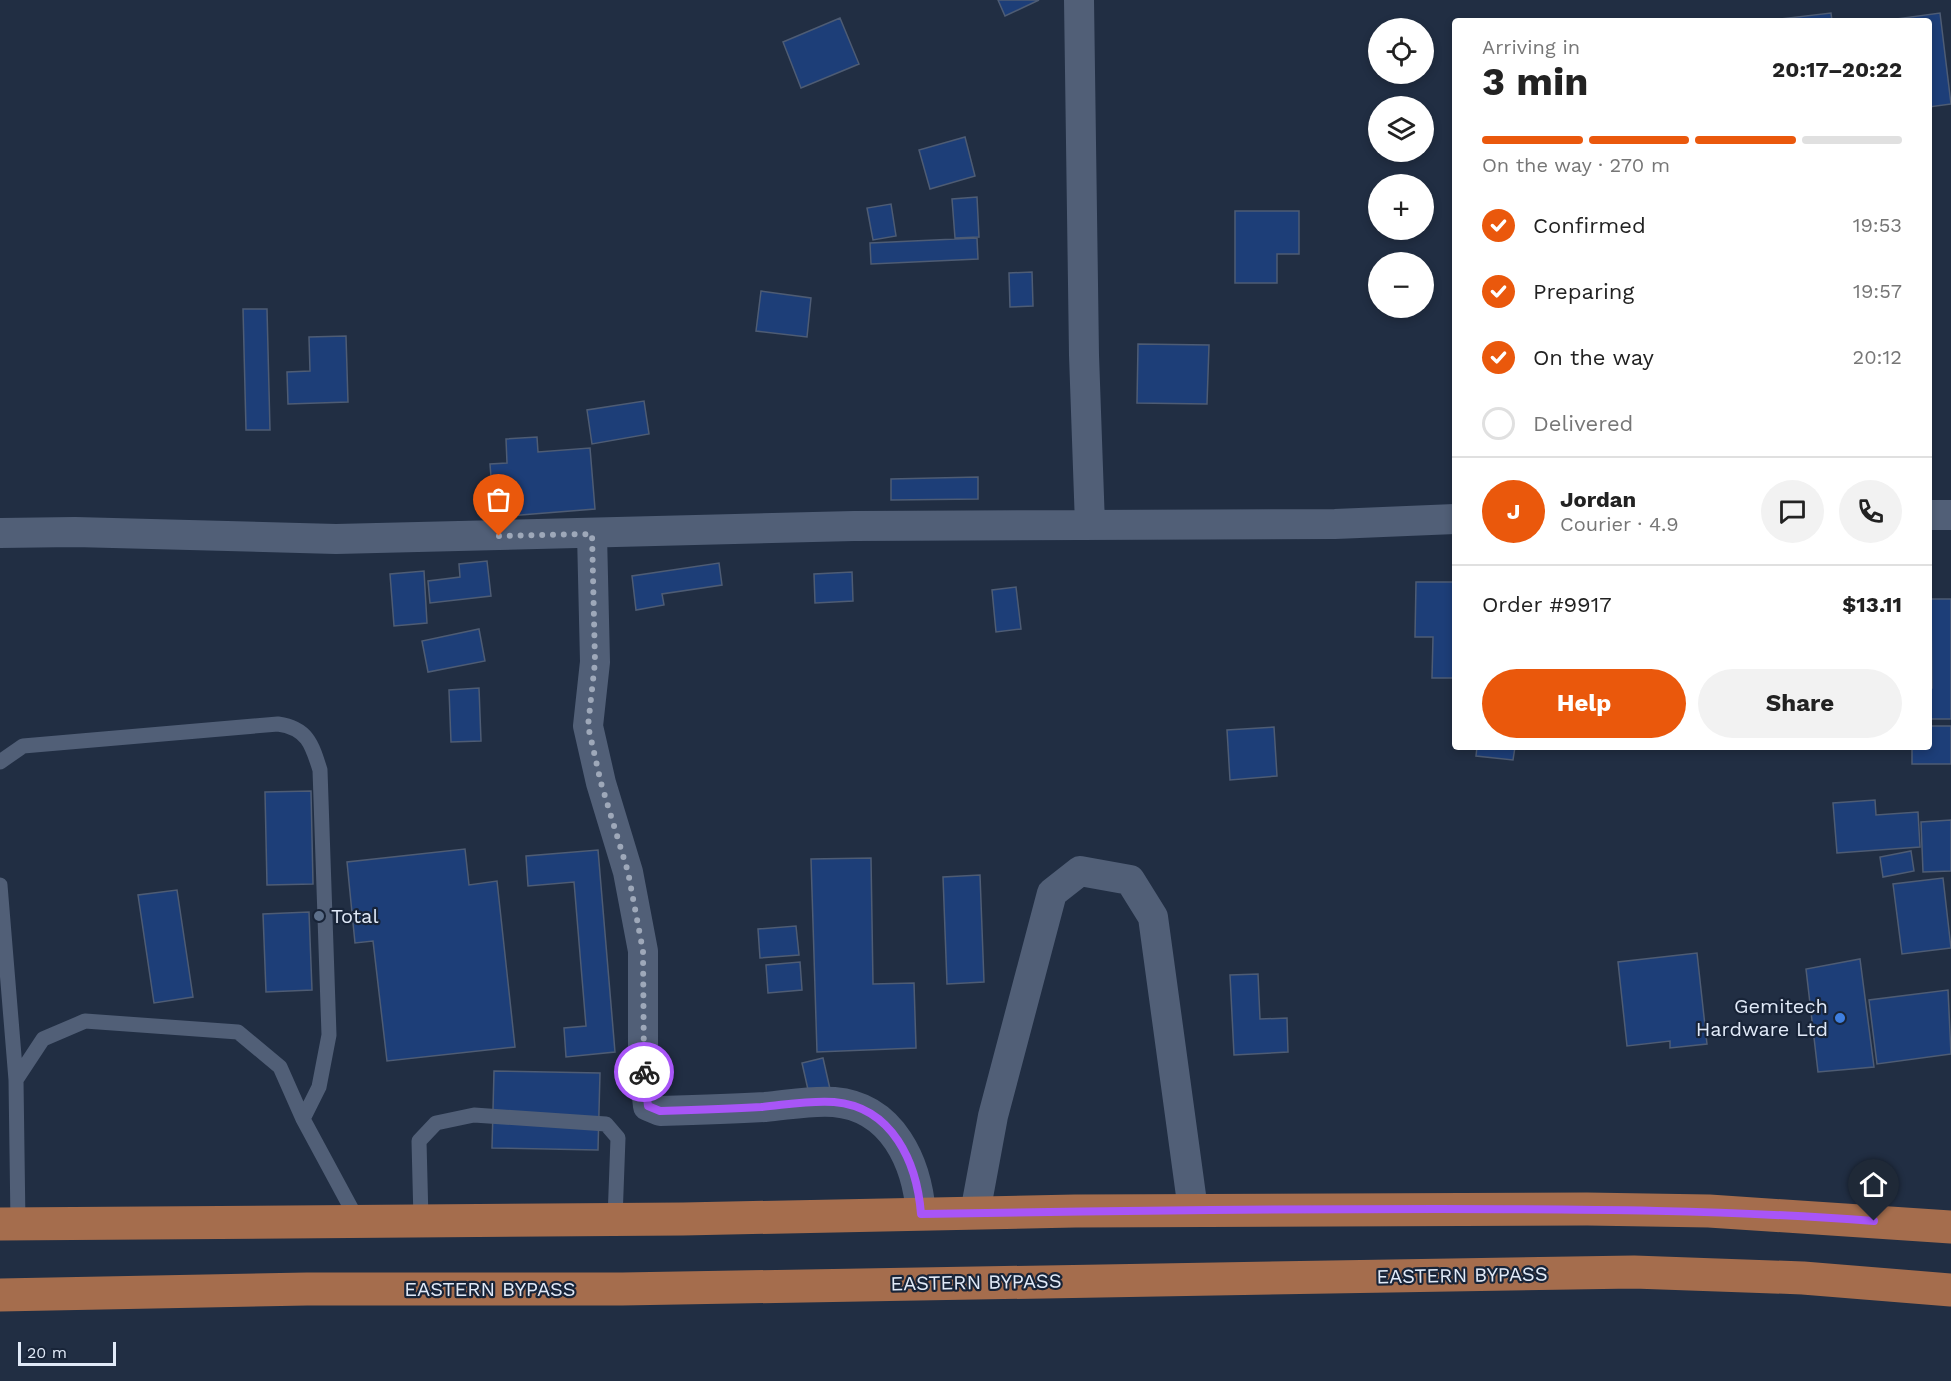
<!DOCTYPE html>
<html lang="en">
<head>
<meta charset="utf-8">
<style>
  :root { --surface:#fff; --page:#f2f2f2; --text:#222; --muted:#767676; --line:#e0e0e0; --accent:#ea580c }
  body { margin:0; font-family:"Work Sans",sans-serif; background:var(--page); color:var(--text); height:100vh; display:flex; flex-direction:column; font-size:22px; white-space:nowrap }
  * { box-sizing:border-box; margin:0 }
  p { font-size:20px; color:var(--muted) }
  .icon { flex:none; width:33px; height:33px; fill:none; stroke:currentColor; stroke-width:2; stroke-linecap:round; stroke-linejoin:round }
  .map { position:relative; flex:1; overflow:hidden }
  .sheet { position:absolute; left:1452px; top:18px; width:480px; height:732px; display:flex; flex-direction:column; background:var(--surface); border-radius:6px; box-shadow:0 3px 9px #0003 }
  .sheet>* { flex:none }
  .fabs { position:absolute; left:1368px; top:18px; display:grid; gap:12px }
  .fabs a { display:grid; place-items:center; width:66px; height:66px; border-radius:50%; background:var(--surface); box-shadow:0 3px 9px #0003; font-size:30px }
  .scale { position:absolute; left:18px; bottom:15px; width:98px; box-sizing:border-box; padding-left:6px; border:3px solid #e1eaf8; border-top:0; font-size:16px; line-height:21px; white-space:nowrap; color:#e1eaf8; -webkit-text-stroke:4px #182438; paint-order:stroke }
  .pin { position:absolute; display:grid; place-items:center; width:51px; height:51px; color:#fff; margin:-62px -26px; border-radius:50% 50% 50% 0; rotate:-45deg; box-shadow:0 0 6px #0007 }
  .pin .icon { rotate:45deg }
  .courier { position:absolute; display:grid; place-items:center; width:60px; height:60px; margin:-30px; border:4px solid #a855f7; border-radius:50%; background:#fff; color:#222; box-shadow:0 2px 8px #0007 }
  .summary em { font-style:normal; font-weight:700 }
  .summary div { display:flex; flex-direction:column-reverse }
  .summary { display:flex; align-items:center; justify-content:space-between; height:102px; padding:0 30px }
  h1 { font-size:39px; font-weight:700; line-height:45px }
  .bar { display:grid; grid-template-columns:repeat(4,1fr); gap:9px 6px; align-content:center; height:72px; padding:0 30px }
  .bar i { height:8px; border-radius:4px; background:var(--line) }
  .bar .active { background:var(--accent) }
  .bar p { grid-column:span 4 }
  .line { display:flex; align-items:center; gap:15px; padding:0 30px; border-top:2px solid var(--line) }
  .line div { flex:1 }
  .round { display:grid; place-items:center; flex:none; width:63px; height:63px; border-radius:32px; background:var(--page) }
  ol { padding:0 30px; list-style:none }
  li { display:flex; align-items:center; gap:18px; height:66px }
  li p { margin-inline-start:auto }
  li .icon { padding:6px; border-radius:50%; background:var(--accent); color:#fff; stroke-width:4 }
  li:last-child { color:var(--muted) }
  li i { width:33px; height:33px; border:3px solid var(--line); border-radius:50% }
  .cta { display:flex; gap:12px; margin-top:auto; padding:12px 30px }
  .cta a { flex:1; height:69px; border-radius:36px; background:var(--accent); color:#fff; font-size:24px; font-weight:700; line-height:69px; text-align:center }
  .cta a+a { background:var(--page); color:var(--text) }
  .map>svg:first-child { display:block }
  .building { fill:#1d3e78; stroke:#4e5c74; stroke-width:1.5 }
  .lines { fill:none; stroke-linecap:round; stroke-linejoin:round }
  .service { stroke:#515f77; stroke-width:15 }
  .minor { stroke:#515f77; stroke-width:30 }
  .primary { stroke:#a56d4d; stroke-width:33 }
  .done { stroke:#9ea8b9; stroke-width:6; stroke-dasharray:0 10.8 }
  .route { stroke:#a855f7; stroke-width:8 }
  .service-dot { fill:#5c6f8a; stroke:#182438; stroke-width:2 }
  .shop-dot { fill:#3f7fe0; stroke:#182438; stroke-width:2 }
  .labels { text-anchor:middle; stroke-width:4.5; stroke-linejoin:round; paint-order:stroke }
  .poi-label { font-size:20px; fill:#e1eaf8; stroke:#182438; text-anchor:start }
  .street-label { font-size:20px; fill:#e1eaf8; stroke:#182438 }
</style>
</head>
<body>
<div class="map">
<svg width="1951" height="1381" viewBox="0 0 1951 1381">
  <rect width="100%" height="100%" fill="#212e43"/>
  <path class="building" d="M998 0H1039L1005 16Z
    M1831 13 1832 21H1762Z
    M1940 13 1951 104 1929 107V21L1889 20Z
    M840 18 859 64 801 88 783 42Z
    M965 137 975 176 930 189 919 150Z
    M977 197 979 237 955 238 952 199Z
    M891 204 896 236 873 240 867 208Z
    M1235 211H1299V254H1277V283H1235Z
    M977 238 978 259 871 264 870 243Z
    M1032 272 1033 306 1010 307 1009 273Z
    M761 291 811 298 807 337 756 331Z
    M243 309H267L270 430H246Z
    M346 336 348 402 288 404 287 372 310 371 309 337Z
    M1138 344 1209 345 1207 404 1137 403Z
    M644 401 649 434 592 444 587 410Z
    M537 437 538 452 590 448 595 509 494 517 490 464 507 463 506 439Z
    M978 477V499L891 500V479Z
    M487 561 491 596 430 603 428 581 460 577 459 564Z
    M719 563 722 585 662 594 664 605 636 610 632 576Z
    M424 571 427 623 394 626 390 574Z
    M852 572 853 601 815 603 814 574Z
    M1416 582H1455V678H1432L1433 637H1415Z
    M1016 587 1021 629 996 632 992 590Z
    M1931 599H1951V719H1929V689L1932 688Z
    M479 629 485 661 428 672 422 641Z
    M479 688 481 741 451 742 449 690Z
    M1929 726H1951V764H1912V747H1929Z
    M1274 727 1277 776 1230 780 1227 730Z
    M1477 747H1515L1513 760 1476 756Z
    M311 791 313 884 267 885 265 792Z
    M1875 800 1876 815 1918 812 1920 847 1837 853 1833 803Z
    M1951 820V871L1923 872 1921 822Z
    M465 849 469 885 497 881 515 1047 387 1061 373 941 355 943 347 862Z
    M598 850 615 1052 566 1057 564 1028 586 1026 574 882 528 886 526 856Z
    M1911 851 1914 871 1883 877 1880 857Z
    M871 858 873 984 914 983 916 1048 817 1052 811 859Z
    M980 875 984 982 947 984 943 877Z
    M1943 878 1951 948 1902 954 1893 884Z
    M177 890 193 997 154 1003 138 895Z
    M309 912 312 990 266 992 263 914Z
    M796 926 799 955 760 958 758 929Z
    M1697 953 1707 1044 1670 1048V1041L1627 1046 1618 962Z
    M1860 959 1874 1067 1818 1072 1806 969Z
    M800 962 802 990 768 993 766 965Z
    M1258 974 1260 1019 1287 1018 1288 1052 1234 1055 1230 975Z
    M1948 990 1951 1054 1877 1064 1869 1000Z
    M823 1058 830 1089 809 1094 802 1063Z
    M494 1071 600 1073 598 1150 492 1148Z"/>
  <g class="lines">
    <path class="service" d="M0 762 23 746 278 724C307 728 312 744 320 770L329 1035 319 1087 303 1119
      M0 885 16 1080 18 1224
      M16 1080 43 1039 85 1021 238 1032 280 1067 303 1119 358 1221
      M421 1220 419 1141 436 1123 474 1115 606 1124 618 1138 615 1219"/>
    <path class="minor" d="M1079 0 1084 355 1090 525
      M1929 515H1951
      M0 533 75 532 336 539 854 526 1335 524 1455 519
      M592 534 595 662 588 726 601 783 628 872 643 951V1061L648 1106 660 1111C695 1110 730 1109 765 1107 788 1105 812 1100 834 1102 893 1107 917 1163 921 1214
      M975 1213 993 1116 1052 893 1080 871 1130 880 1153 917 1193 1210"/>
    <path class="primary" d="M0 1224 683 1219 1075 1211 1587 1209 1709 1211 1951 1227
      M0 1295 307 1289H622L1634 1272 1803 1278 1951 1290"/>
  </g>
  <g class="lines">
    <path class="done" d="M499 536 592 534 595 662 588 726 601 783 628 872 643 951 644 1072"/>
    <path class="route" d="M644 1072 648 1106 660 1111C694 1110 727 1109 761 1107 784 1105 811 1100 834 1102 893 1107 917 1163 921 1214 1093 1211 1266 1209 1438 1209 1584 1209 1729 1210 1874 1221"/>
  </g>
  <circle class="service-dot" cx="319" cy="916" r="6"/>
  <circle class="shop-dot" cx="1840" cy="1018" r="6"/>
  <g class="labels">
    <g class="poi-label">
      <text x="331" y="923">Total</text>
      <text x="1828" y="1013" text-anchor="end">Gemitech<tspan x="1828" dy="23">Hardware Ltd</tspan></text>
    </g>
    <g class="street-label">
      <text transform="translate(1462 1275) rotate(-1)" y="7">EASTERN BYPASS</text>
      <text transform="translate(976 1282) rotate(-1)" y="7">EASTERN BYPASS</text>
      <text x="490" y="1296">EASTERN BYPASS</text>
    </g>
  </g>
</svg>
<div class="fabs">
<a><svg class="icon" aria-label="locate" viewBox="0 0 24 24"><circle cx="12" cy="12" r="6"/><path d="M12 2v4M12 18v4M2 12h4M18 12h4"/></svg></a>
<a><svg class="icon" aria-label="layers" viewBox="0 0 24 24"><path d="M12 4l9 5-9 5-9-5zM3 14l9 5 9-5"/></svg></a>
<a>+</a>
<a>−</a>
</div>
<div class="scale">20 m</div>
<div class="pin" style="left:499px;top:536px;background:#ea580c"><svg class="icon" aria-label="bag" viewBox="0 0 24 24"><path d="M5 8h14l-1 12H6zM9 8a3 3 0 0 1 6 0"/></svg></div>
<div class="pin" style="left:1874px;top:1221px;background:#1f2937"><svg class="icon" aria-label="home" viewBox="0 0 24 24"><path d="M3 11l9-7 9 7M6 9v11h12V9"/></svg></div>
<div class="courier" style="left:644px;top:1072px"><svg class="icon" aria-label="bike" viewBox="0 0 24 24"><circle cx="6" cy="16" r="4"/><circle cx="18" cy="16" r="4"/><path d="M6 16l4-8h5l3 8M10 8l3 8H6M13 5h3"/></svg></div>
<section class="sheet">
<div class="summary"><div><h1>3 min</h1><p>Arriving in</p></div><em>20:17–20:22</em></div>
<div class="bar"><i class="active"></i><i class="active"></i><i class="active"></i><i></i><p>On the way · 270 m</p></div>
<ol>
<li><svg class="icon" aria-label="check" viewBox="0 0 24 24"><path d="M5 12l5 5 9-10"/></svg>Confirmed<p>19:53</p></li>
<li><svg class="icon" aria-label="check" viewBox="0 0 24 24"><path d="M5 12l5 5 9-10"/></svg>Preparing<p>19:57</p></li>
<li><svg class="icon" aria-label="check" viewBox="0 0 24 24"><path d="M5 12l5 5 9-10"/></svg>On the way<p>20:12</p></li>
<li><i></i>Delivered</li>
</ol>
<div class="line" style="height:108px"><b class="round" style="background:var(--accent);color:#fff">J</b><div><b>Jordan</b><p>Courier · 4.9</p></div><a class="round"><svg class="icon" aria-label="chat" viewBox="0 0 24 24"><path d="M4 5h16v11H9l-5 4z"/></svg></a><a class="round"><svg class="icon" aria-label="phone" viewBox="0 0 24 24"><path d="M5 4h4l2 5-3 2q2 4 5 5l2-3 5 2v4C11 20 4 13 5 4z"/></svg></a></div>
<div class="line" style="height:78px"><div>Order #9917</div><b>$13.11</b></div>
<div class="cta"><a>Help</a><a>Share</a></div>
</section>
</div>
</body>
</html>
